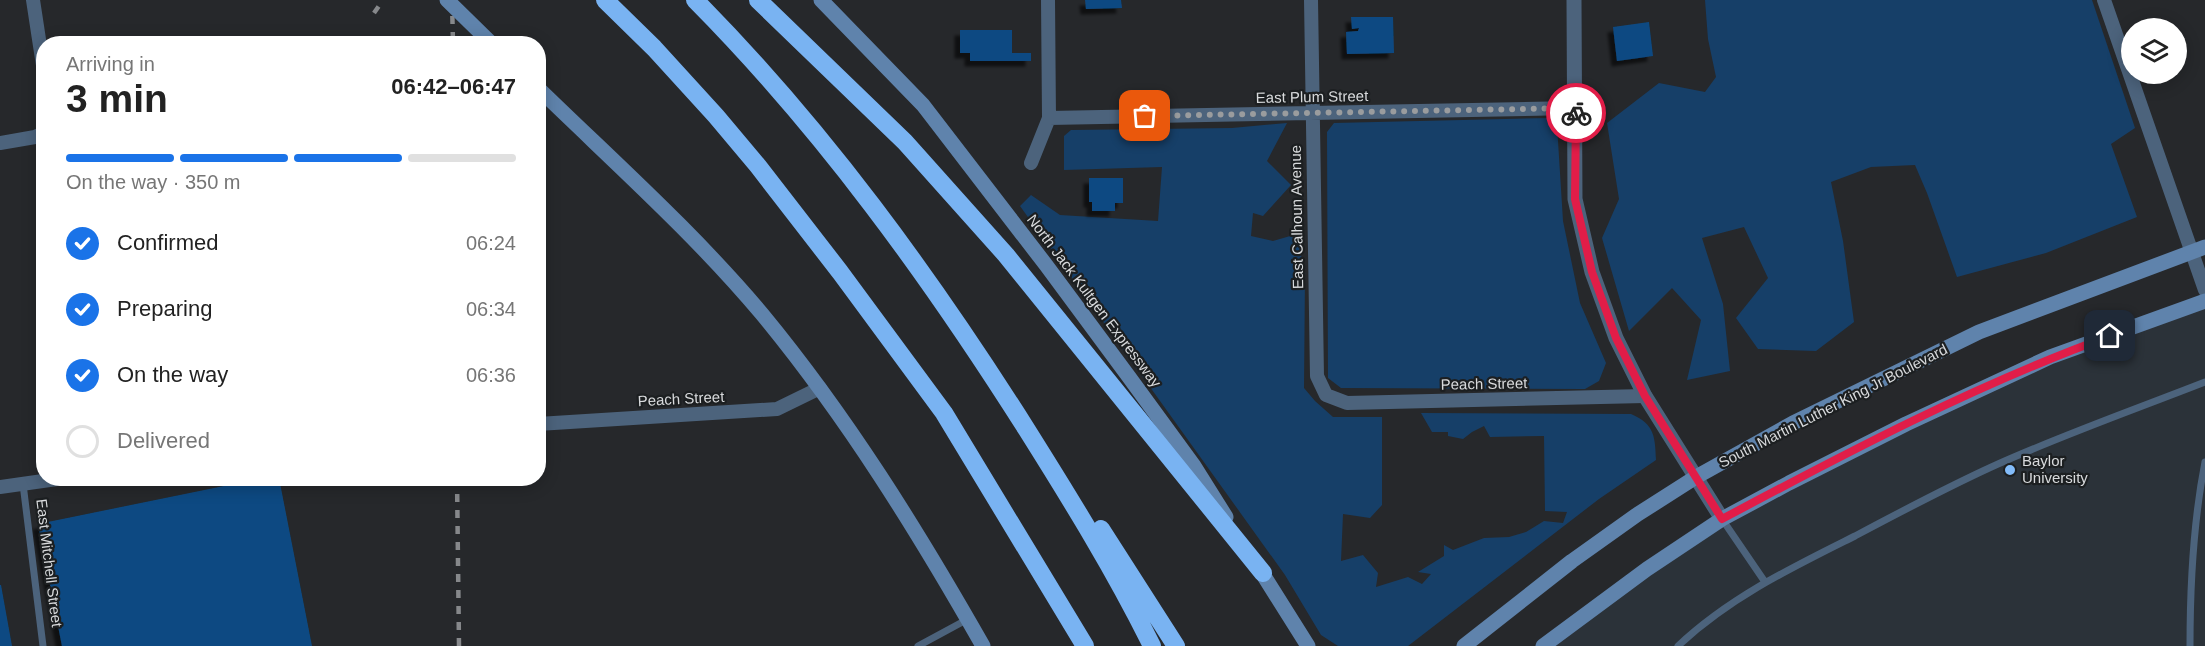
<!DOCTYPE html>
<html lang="en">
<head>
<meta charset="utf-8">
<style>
  :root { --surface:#fff; --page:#f6f6f6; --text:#222; --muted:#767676; --line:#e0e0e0; --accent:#1a73e8 }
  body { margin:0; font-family:Helvetica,sans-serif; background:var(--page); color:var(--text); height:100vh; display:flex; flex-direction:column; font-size:22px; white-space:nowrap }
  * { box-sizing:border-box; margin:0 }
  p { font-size:20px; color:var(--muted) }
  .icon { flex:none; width:33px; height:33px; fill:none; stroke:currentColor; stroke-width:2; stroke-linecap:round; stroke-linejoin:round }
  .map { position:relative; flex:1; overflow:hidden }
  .side { position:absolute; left:36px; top:36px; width:510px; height:450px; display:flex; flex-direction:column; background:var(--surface); border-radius:24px; box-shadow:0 3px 15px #0003 }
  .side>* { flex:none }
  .fabs { position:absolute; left:2121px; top:18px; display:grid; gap:12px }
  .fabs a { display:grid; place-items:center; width:66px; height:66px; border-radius:50%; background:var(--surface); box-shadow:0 3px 15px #0003; font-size:30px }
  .pin { position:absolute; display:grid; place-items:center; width:51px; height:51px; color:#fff; margin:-26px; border-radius:12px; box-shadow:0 3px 9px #0006 }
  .courier { position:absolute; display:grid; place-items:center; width:60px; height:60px; margin:-30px; border:4px solid #e11d48; border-radius:50%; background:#fff; color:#222; box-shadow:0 2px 8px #0007 }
  .summary em { font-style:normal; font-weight:700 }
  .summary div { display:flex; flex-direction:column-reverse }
  .summary { display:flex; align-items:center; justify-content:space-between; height:102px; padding:0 30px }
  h1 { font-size:39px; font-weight:700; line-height:45px }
  .bar { display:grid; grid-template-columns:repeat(4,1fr); gap:9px 6px; align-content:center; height:72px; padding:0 30px }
  .bar i { height:8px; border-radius:4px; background:var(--line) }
  .bar .active { background:var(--accent) }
  .bar p { grid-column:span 4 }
  ol { padding:0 30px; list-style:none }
  li { display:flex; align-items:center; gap:18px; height:66px }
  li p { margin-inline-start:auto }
  li .icon { padding:6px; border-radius:50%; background:var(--accent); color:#fff; stroke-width:4 }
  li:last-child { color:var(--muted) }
  li i { width:33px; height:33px; border:3px solid var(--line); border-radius:50% }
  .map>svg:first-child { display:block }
  .built { fill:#2b3239 }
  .green { fill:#163f68 }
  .building { fill:#0d4a82; filter:url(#shadow) }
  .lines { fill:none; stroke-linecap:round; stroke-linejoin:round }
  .service { stroke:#4c637c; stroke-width:7 }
  .minor { stroke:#4c637c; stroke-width:14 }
  .tertiary { stroke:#4c637c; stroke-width:15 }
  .secondary { stroke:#5f83ac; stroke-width:15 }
  .motorway { stroke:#79b3f2; stroke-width:18 }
  .rail { stroke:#86888b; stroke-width:4.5; stroke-dasharray:8 8; stroke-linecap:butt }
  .secondary-bridge { stroke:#5f83ac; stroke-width:15 }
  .done { stroke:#9a9c9e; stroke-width:6; stroke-dasharray:0 10.8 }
  .route { stroke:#e11d48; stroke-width:8 }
  .poi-dot { fill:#83bcfa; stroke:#1c1f21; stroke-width:2 }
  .labels { text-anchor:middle; stroke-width:4.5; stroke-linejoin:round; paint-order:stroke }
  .street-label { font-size:15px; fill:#d8dadc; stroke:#1c1f21 }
  .poi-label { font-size:15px; fill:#d8dadc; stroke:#1c1f21; text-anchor:start }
</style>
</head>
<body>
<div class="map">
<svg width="2205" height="646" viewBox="0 0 2205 646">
  <defs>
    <filter id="shadow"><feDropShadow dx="-5.5" dy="5.5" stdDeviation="1.5" flood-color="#0009"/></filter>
  </defs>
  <rect width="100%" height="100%" fill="#26282b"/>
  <path class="built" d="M2205 301V646H1552L1722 519 1906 424Z"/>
  <path class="green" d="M1705 0H2092L2135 128 2111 144 2137 217 2046 253 1957 277 1927 193 1915 165 1871 167 1831 182 1843 241 1854 322 1816 351 1758 349 1736 318 1768 278 1744 227 1702 238 1723 304 1730 371 1687 380 1701 320 1672 288 1629 331 1602 238 1619 199 1607 123 1659 83 1705 92 1716 77 1708 39Z
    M1551 118 1557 125 1563 221 1580 303 1606 363 1599 381 1585 389 1341 388 1328 378 1327 132 1334 123Z
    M1287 123 1267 161 1291 185 1263 216 1253 213 1251 236 1273 241 1297 234 1305 275 1304 388 1315 401 1333 417H1382V505L1370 518 1343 514 1341 561 1363 555 1378 573 1376 587 1408 577 1422 584 1431 574 1418 572 1444 556V545L1453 550 1484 538 1509 537 1526 532 1544 521 1563 523 1567 512 1545 511 1544 436 1490 437 1484 426 1472 432 1463 439 1448 436V432H1432L1421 413 1631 414C1655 424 1655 437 1656 460L1599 499 1408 646H1338L1321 635 1285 575 1020 206 1031 195 1060 215 1158 221 1162 167 1064 170V136L1071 130 1232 128Z"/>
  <path class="building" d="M1085 0H1121L1122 8 1086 9Z
    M1351 17H1393L1394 53 1347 54 1346 32 1358 31 1359 28 1352 29Z
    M1649 22 1653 56 1617 61 1613 27Z
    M960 30H1012V53H1031V61H970V53H960Z
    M1089 178H1123V203H1115V211H1092V202H1089Z
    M263 478H279L312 646H62L38 524Z
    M0 585H1L12 646H0Z"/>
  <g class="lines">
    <path class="service" d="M23 484 43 646
      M1722 519 1765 582
      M918 646 968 619
      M1678 646C1730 597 1793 567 1855 536 1902 511 1949 486 1998 464 2065 434 2136 409 2205 382
      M2190 646C2190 584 2193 523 2205 462"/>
    <path class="minor" d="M33 0 44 72
      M1311 0 1317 376 1326 395 1347 403 1645 396
      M2104 0 2205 290
      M1049 118 1576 108
      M0 143 35 137 44 133
      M1031 163 1049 118 1048 0
      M538 424 777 409 820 388
      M0 487 64 478"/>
    <path class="tertiary" d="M1574 0 1575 199 1592 272 1616 338 1645 396 1722 519"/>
    <path class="secondary" d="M821 0 923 105 1046 265 1129 377 1194 466 1226 517
      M538 88C614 162 694 233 762 314 847 417 917 530 983 646
      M1257 565 1308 646
      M1464 646 1572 561 1638 514 1696 477 1793 423 1979 332 2205 247
      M1543 646 1647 569 1722 519 1789 483 1906 424 2050 357 2205 301"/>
    <path class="motorway" d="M605 0 654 48 716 116 758 166 840 272 944 413 1085 646
      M695 0C823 129 930 277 1027 430 1071 500 1115 571 1152 646
      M758 0 905 142 1006 255 1263 573
      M1101 529 1176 646"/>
    <path class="rail" d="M452 0 453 44
      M374 13 383 0
      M457 478 459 646"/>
    <path class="secondary-bridge" d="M447 0 492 44"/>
  </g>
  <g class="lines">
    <path class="done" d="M1145 116 1576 108V113"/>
    <path class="route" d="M1576 113 1575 199 1592 272 1616 338 1645 396 1722 519C1848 452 1975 385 2110 336"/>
  </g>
  <circle class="poi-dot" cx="2010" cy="470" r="6"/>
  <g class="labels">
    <g class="street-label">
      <text transform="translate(1312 97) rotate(-1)" y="5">East Plum Street</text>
      <text transform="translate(1297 217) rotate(-91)" y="5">East Calhoun Avenue</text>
      <text transform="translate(1094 301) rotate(53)" y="5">North Jack Kultgen Expressway</text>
      <text transform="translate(1484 384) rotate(-1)" y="5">Peach Street</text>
      <text transform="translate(681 399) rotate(-3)" y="5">Peach Street</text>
      <text transform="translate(1833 406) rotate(-27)" y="5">South Martin Luther King Jr Boulevard</text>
      <text transform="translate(49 563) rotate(83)" y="5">East Mitchell Street</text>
    </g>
    <g class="poi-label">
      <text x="2022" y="466">Baylor<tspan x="2022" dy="17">University</tspan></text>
    </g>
  </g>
</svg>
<div class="fabs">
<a><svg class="icon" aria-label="layers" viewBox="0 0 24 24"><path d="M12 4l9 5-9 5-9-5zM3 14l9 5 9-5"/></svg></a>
</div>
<div class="pin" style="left:1145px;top:116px;background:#ea580c"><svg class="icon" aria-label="bag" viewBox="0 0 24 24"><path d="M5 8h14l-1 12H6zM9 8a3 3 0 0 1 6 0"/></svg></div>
<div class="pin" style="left:2110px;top:336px;background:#1f2937"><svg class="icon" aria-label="home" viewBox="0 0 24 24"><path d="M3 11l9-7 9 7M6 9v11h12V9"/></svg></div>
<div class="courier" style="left:1576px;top:113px"><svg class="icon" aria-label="bike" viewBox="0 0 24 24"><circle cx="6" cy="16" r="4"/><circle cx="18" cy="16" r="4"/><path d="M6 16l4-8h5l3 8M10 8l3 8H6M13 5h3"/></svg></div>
<section class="side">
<div class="summary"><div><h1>3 min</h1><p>Arriving in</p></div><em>06:42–06:47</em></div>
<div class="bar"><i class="active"></i><i class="active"></i><i class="active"></i><i></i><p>On the way · 350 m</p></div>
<ol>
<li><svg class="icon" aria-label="check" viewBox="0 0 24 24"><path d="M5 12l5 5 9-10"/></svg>Confirmed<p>06:24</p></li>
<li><svg class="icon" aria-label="check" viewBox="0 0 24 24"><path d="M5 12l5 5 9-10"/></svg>Preparing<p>06:34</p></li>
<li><svg class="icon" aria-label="check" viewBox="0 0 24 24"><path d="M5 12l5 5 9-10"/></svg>On the way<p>06:36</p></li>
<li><i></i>Delivered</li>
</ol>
</section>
</div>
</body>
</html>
